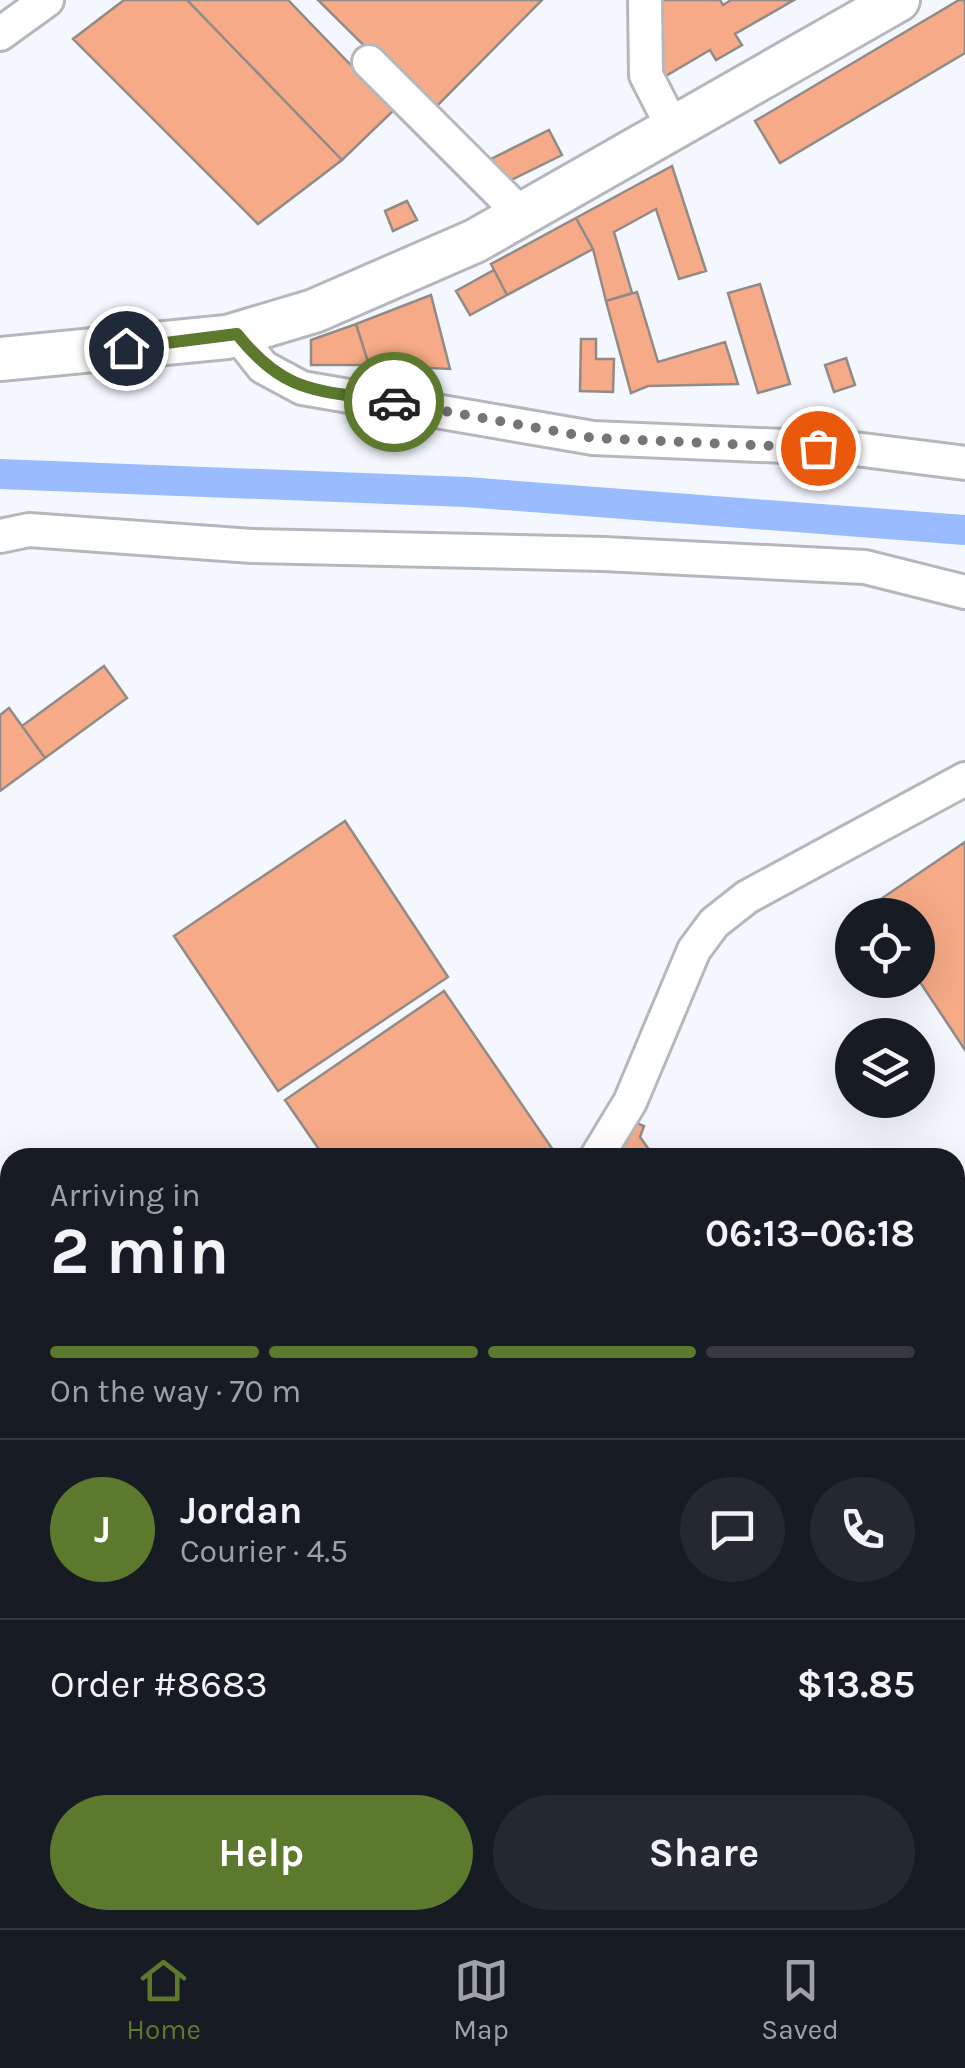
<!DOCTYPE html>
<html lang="en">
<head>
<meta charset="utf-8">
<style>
  :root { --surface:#171b24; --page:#242831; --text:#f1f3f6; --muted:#9ea1a6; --line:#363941; --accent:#5d792e }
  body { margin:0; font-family:Karla,sans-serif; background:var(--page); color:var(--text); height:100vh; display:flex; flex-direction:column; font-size:38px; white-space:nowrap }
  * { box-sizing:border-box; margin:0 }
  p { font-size:32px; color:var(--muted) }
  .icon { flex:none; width:55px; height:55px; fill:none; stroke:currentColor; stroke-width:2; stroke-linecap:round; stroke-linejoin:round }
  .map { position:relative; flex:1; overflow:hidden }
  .drawer { position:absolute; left:0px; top:1148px; width:965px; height:782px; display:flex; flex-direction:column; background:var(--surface); border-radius:30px 30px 0 0; box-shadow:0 10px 40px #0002 }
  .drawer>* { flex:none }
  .controls { position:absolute; left:835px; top:898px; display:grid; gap:20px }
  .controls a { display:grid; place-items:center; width:100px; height:100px; border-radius:50%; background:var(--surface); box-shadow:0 10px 40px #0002; font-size:50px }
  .pin { position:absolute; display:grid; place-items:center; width:85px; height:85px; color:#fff; margin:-42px; border:5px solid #fff; border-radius:50%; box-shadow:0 2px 10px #0007 }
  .courier { position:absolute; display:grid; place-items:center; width:100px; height:100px; margin:-50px; border:8px solid #5d792e; border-radius:50%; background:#fff; color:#222; box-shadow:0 2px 12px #0007 }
  .overview em { font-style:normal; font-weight:700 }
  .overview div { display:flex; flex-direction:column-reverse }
  .overview { display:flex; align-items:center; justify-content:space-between; height:170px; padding:0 50px }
  h1 { font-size:65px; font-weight:700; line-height:75px }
  .bar { display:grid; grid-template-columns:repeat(4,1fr); gap:15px 10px; align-content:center; height:120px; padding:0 50px }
  .bar i { height:12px; border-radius:8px; background:var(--line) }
  .bar .active { background:var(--accent) }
  .bar p { grid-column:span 4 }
  .line { display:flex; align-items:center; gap:25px; padding:0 50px; border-top:2px solid var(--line) }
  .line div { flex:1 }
  .round { display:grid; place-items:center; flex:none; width:105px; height:105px; border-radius:52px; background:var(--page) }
  .button { display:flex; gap:20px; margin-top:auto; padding:20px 50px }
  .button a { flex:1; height:115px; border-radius:60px; background:var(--accent); color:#fff; font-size:40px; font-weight:700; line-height:115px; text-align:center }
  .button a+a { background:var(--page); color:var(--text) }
  .tab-bar { display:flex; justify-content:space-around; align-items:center; height:140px; border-top:2px solid var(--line); background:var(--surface); font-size:28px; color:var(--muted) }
  .tab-bar a { display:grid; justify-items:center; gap:5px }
  .tab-bar .active { color:var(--accent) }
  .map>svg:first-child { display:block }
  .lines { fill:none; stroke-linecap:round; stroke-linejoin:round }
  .canal { stroke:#9abbfd; stroke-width:30 }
  .building { fill:#f6aa87; stroke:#918b88; stroke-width:2.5 }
  .minor-casing { stroke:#b4b8bd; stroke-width:38 }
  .major-casing { stroke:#b4b8bd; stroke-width:48 }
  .minor { stroke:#fff; stroke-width:32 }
  .major { stroke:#fff; stroke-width:42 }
  .done { stroke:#737679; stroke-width:10; stroke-dasharray:0 18 }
  .route { stroke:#5d792e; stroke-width:12 }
</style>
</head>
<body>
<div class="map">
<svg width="965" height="1928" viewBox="0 0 965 1928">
  <rect width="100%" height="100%" fill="#f4f7fd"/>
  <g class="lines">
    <path class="canal" d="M0 474 466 492 965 530"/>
  </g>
  <path class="building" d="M124 0H187L342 160 258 224 73 39Z
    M187 0H288L394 110 342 160Z
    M318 0H542L431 112Z
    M653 0H720L723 5 731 0H794L735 34 742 45 716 60 710 50 664 77 650 53Z
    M959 0H965V53L780 163 755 121Z
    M549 130 562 155 499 186 487 161Z
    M672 166 706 271 679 279 656 209 614 232 632 293 606 301 593 249 576 218Z
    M407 201 417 220 393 231 385 211Z
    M576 218 593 249 507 295 491 264Z
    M494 270 507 295 470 315 456 291Z
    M760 284 790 384 758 393 728 293Z
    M637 292 658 362 725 342 738 384 648 386 631 393 606 301Z
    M431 295 450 369 369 365 356 324Z
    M356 324 369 365H311V340Z
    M581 339H596V359H614L613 392 580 391Z
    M846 358 855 385 834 392 825 365Z
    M104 666 127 698 45 758 22 726Z
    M9 708 45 758 0 791V715Z
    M345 821 448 977 278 1091 174 936Z
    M965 842V1050L918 979V915H874L869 907Z
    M444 991 553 1150 541 1158H325L285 1100Z
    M626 1119 644 1126 640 1137 655 1158H628L617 1141Z
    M955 1373 965 1387V1449L955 1457Z
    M955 1564 965 1578V1645L961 1648 955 1640Z
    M10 1876V1920H258L263 1928H0V1882Z
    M955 1881 965 1896V1928H798L793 1920H955Z
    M282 1920H415L403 1928H287Z
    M460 1920H551L556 1928H447Z
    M575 1920H763L769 1928H580Z"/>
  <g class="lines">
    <g class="minor-casing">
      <path id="minor" d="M645 0 646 75 673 128
        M0 34 47 0
        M369 62 521 214
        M237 334 263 367 302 388 593 438 855 449 965 463
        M0 536 29 530 252 546 604 554 865 567 965 592
        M596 1158 630 1102 694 950 714 923 747 897 965 779
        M955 1276 965 1269
        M955 1688 965 1703
        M0 1713 10 1729
        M0 1789 10 1774
        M955 1838 965 1854
        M560 1920 565 1928
        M779 1920 784 1928"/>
    </g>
    <g class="major-casing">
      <path id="major" d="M0 359 227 337 314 311 475 241 898 0"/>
    </g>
    <use href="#minor" class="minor"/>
    <use href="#major" class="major"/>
  </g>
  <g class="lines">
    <path class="done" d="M394 402 593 438 818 448"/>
    <path class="route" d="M126 348 237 334C287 397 320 389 394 402"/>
  </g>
</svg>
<div class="controls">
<a><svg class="icon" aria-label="locate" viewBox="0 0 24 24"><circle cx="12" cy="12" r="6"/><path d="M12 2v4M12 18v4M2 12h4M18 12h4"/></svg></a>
<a><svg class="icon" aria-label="layers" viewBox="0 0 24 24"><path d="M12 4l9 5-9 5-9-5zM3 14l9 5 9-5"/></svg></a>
</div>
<div class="pin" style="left:818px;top:448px;background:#ea580c"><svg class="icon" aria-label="bag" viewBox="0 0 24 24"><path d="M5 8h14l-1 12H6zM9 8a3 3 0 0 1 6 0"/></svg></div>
<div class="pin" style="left:126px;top:348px;background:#1f2937"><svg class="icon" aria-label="home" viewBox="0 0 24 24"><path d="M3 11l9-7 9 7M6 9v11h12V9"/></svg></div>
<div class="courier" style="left:394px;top:402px"><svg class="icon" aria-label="car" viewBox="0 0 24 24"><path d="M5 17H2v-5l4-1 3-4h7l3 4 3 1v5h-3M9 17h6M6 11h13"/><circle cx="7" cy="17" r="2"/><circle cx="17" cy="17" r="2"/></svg></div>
<section class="drawer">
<div class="overview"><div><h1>2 min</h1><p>Arriving in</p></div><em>06:13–06:18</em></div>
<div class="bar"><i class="active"></i><i class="active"></i><i class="active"></i><i></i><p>On the way · 70 m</p></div>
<div class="line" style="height:180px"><b class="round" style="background:var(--accent);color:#fff">J</b><div><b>Jordan</b><p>Courier · 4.5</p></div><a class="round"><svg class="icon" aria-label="chat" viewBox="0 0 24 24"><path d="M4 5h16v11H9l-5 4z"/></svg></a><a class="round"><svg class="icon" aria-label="phone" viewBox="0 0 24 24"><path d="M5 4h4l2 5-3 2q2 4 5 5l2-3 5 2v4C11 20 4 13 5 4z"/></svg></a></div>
<div class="line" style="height:130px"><div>Order #8683</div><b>$13.85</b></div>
<div class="button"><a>Help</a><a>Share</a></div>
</section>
</div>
<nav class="tab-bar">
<a class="active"><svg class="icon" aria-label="home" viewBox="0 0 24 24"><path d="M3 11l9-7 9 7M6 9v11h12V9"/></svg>Home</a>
<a><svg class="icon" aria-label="map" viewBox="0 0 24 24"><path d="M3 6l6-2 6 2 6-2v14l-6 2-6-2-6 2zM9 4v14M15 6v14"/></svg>Map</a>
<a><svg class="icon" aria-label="saved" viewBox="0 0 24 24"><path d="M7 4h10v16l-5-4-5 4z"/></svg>Saved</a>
</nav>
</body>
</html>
